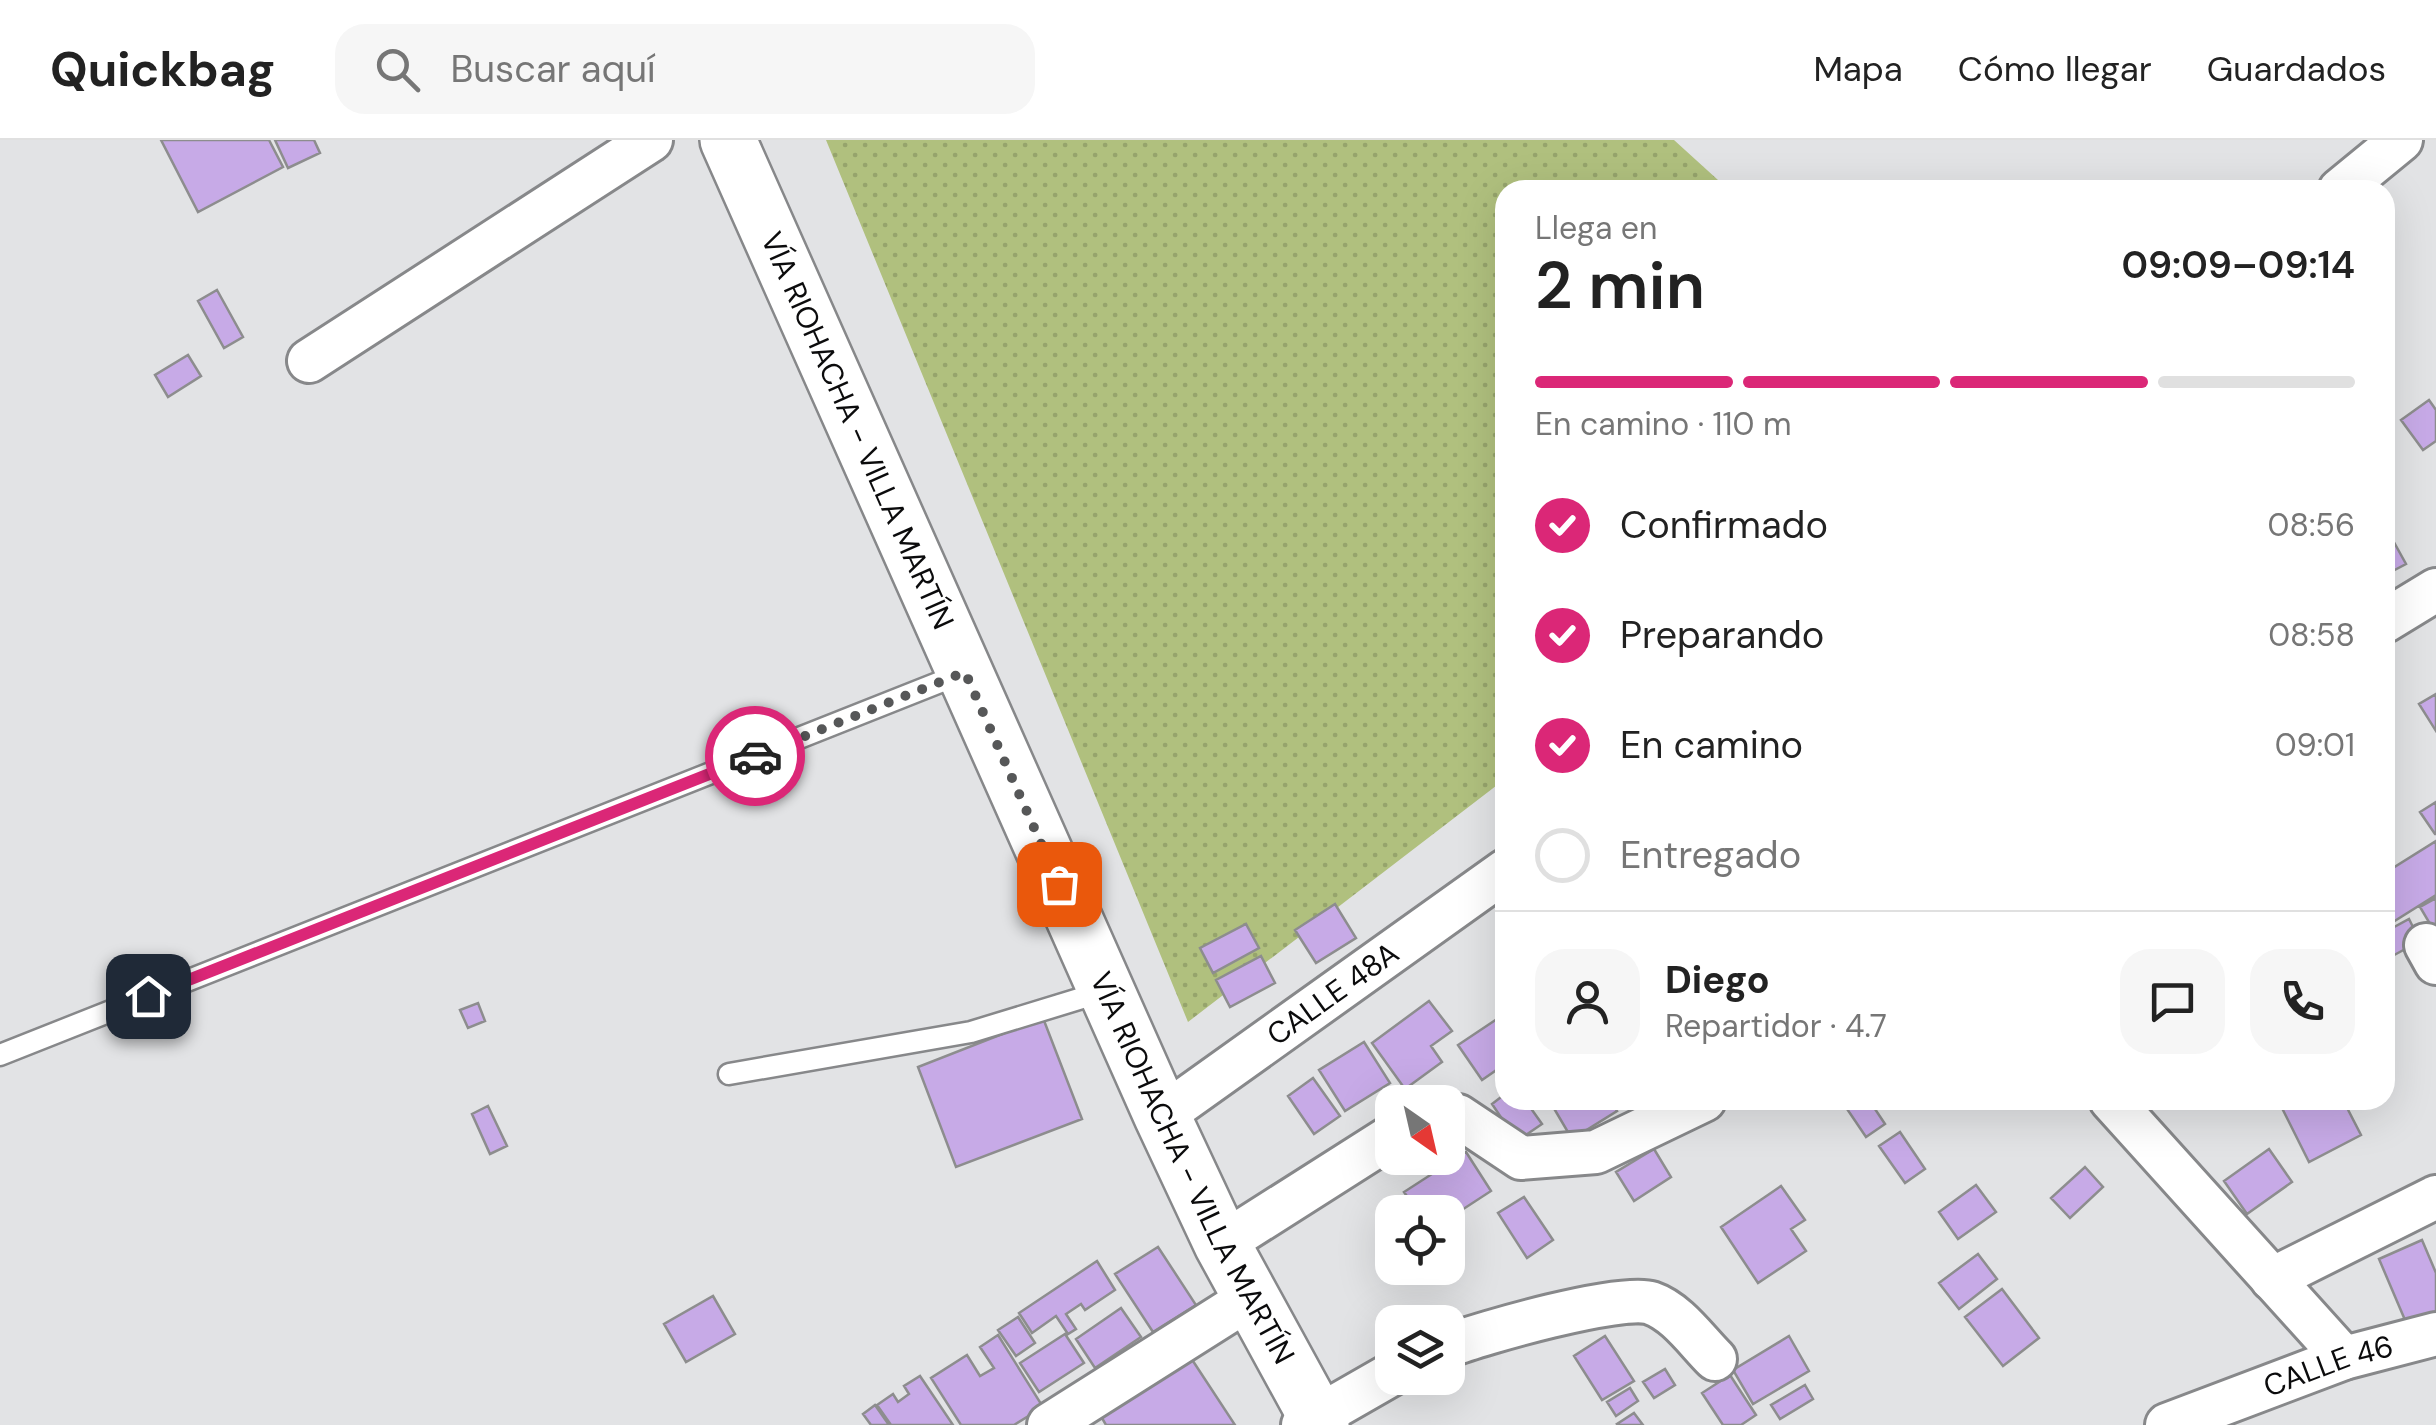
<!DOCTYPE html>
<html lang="es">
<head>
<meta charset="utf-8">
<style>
  :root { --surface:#fff; --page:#f6f6f6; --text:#222; --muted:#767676; --line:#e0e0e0; --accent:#db2777 }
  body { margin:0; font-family:"DM Sans",sans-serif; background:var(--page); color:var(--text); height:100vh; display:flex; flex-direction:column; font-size:38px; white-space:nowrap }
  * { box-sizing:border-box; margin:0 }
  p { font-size:32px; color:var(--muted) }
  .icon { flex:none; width:55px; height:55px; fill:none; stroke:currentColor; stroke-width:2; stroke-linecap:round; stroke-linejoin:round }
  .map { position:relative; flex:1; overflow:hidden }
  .drawer { position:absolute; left:1495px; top:40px; width:900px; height:930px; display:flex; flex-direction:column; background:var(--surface); border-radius:30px; box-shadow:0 10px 40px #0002 }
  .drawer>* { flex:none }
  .needle { width:65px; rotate:146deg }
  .controls { position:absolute; left:1375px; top:945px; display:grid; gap:20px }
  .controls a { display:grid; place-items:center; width:90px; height:90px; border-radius:20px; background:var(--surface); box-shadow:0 10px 40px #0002; font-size:50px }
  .pin { position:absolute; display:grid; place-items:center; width:85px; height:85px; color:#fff; margin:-42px; border-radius:20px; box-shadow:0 5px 15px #0006 }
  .courier { position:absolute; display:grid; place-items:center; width:100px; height:100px; margin:-50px; border:8px solid #db2777; border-radius:50%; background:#fff; color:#222; box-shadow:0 2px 12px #0007 }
  .summary em { font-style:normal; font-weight:600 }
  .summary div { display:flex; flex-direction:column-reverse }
  .summary { display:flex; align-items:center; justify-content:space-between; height:170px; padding:0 40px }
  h1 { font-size:65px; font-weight:600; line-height:75px }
  .bar { display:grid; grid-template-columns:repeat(4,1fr); gap:15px 10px; align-content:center; height:120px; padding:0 40px }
  .bar i { height:12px; border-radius:8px; background:var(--line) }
  .bar .on { background:var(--accent) }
  .bar p { grid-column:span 4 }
  .line { display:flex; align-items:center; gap:25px; padding:0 40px; border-top:2px solid var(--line) }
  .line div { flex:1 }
  .round { display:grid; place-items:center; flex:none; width:105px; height:105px; border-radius:30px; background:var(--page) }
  ol { padding:0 40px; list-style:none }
  li { display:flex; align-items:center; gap:30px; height:110px }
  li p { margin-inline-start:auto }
  li .icon { padding:10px; border-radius:50%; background:var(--accent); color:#fff; stroke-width:4 }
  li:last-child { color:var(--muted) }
  li i { width:55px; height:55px; border:5px solid var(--line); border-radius:50% }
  header { display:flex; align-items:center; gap:60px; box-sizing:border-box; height:140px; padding:0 50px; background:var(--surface); border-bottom:2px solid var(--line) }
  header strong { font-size:48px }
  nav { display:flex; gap:55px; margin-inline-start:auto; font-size:35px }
  .search { width:700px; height:90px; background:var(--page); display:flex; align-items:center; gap:25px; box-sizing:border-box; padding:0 35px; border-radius:30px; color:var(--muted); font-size:38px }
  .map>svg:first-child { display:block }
  .grass { fill:url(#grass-dots) }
  .building { fill:#c7aae7; stroke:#8d8d8e; stroke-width:2.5 }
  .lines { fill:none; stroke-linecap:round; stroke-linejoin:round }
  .lane-casing { stroke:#87888a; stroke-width:25 }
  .street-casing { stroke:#87888a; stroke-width:48 }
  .secondary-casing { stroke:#87888a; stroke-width:60 }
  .lane { stroke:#fff; stroke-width:20 }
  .street { stroke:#fff; stroke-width:42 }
  .secondary { stroke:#fff; stroke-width:55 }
  .done { stroke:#565758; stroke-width:10; stroke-dasharray:0 18 }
  .route { stroke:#db2777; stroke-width:12 }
  .labels { text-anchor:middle; stroke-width:10; stroke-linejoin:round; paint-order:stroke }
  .street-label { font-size:30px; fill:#0b0b0c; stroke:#eff0f2 }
</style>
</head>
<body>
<header>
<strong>Quickbag</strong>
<div class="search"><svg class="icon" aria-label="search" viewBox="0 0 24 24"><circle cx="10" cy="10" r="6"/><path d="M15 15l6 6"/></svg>Buscar aquí</div>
<nav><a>Mapa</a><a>Cómo llegar</a><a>Guardados</a></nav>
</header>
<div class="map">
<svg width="2436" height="1285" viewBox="0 0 2436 1285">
  <defs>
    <pattern id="grass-dots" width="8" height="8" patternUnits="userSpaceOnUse" patternTransform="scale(2.5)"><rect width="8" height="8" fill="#b0c07e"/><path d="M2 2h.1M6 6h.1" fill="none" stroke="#96a46c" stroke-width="1.8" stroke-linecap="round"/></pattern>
  </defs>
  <rect width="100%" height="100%" fill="#e2e3e5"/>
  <path class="grass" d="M826 0H1674L1729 50H1505V639L1188 882Z"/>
  <path class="building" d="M161 0H269L283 27 198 72Z
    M275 0H314L320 13 288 28Z
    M217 150 243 197 224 208 198 161Z
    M188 215 201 236 168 257 155 235Z
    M2429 260 2436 270V301L2423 310 2401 280Z
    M2385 386 2406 424 2385 435Z
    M2436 554V591L2419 564Z
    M2436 662V694H2435L2420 672Z
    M2436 701V755L2385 787V733Z
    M2436 758V794L2420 767Z
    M1335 764 1356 798 1316 823 1295 790Z
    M2409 779 2420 801 2385 820V792Z
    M1246 784 1259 808 1213 833 1200 808Z
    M1261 816 1275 843 1230 867 1216 840Z
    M1429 861 1452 891 1431 906 1442 922 1405 949 1372 903Z
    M478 863 485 881 468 888 460 870Z
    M1503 875 1505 924 1482 940 1458 905Z
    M1043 878 1082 979 956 1027 918 927Z
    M1364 902 1390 943 1345 971 1319 930Z
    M1313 938 1340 976 1314 994 1288 956Z
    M1505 954V960H1525L1542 984 1517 1001 1492 964Z
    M1549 960H1610L1617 971 1572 999Z
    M1841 960H1869L1885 984 1866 997Z
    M2288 960H2343L2361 995 2309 1022 2280 964Z
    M488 966 507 1006 490 1014 472 974Z
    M1900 992 1925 1029 1905 1043 1879 1006Z
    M1654 1009 1671 1037 1634 1061 1616 1032Z
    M2269 1009 2292 1042 2247 1074 2224 1041Z
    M1466 1012 1491 1051 1448 1079V1072H1418L1404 1052Z
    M2085 1027 2103 1047 2070 1078 2051 1058Z
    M1976 1045 1996 1072 1958 1099 1939 1072Z
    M1781 1046 1805 1080 1791 1089 1806 1111 1758 1143 1721 1087Z
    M1524 1057 1553 1100 1527 1118 1498 1073Z
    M2422 1100 2436 1133V1175L2408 1187 2379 1119Z
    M1158 1107 1196 1165 1153 1192 1115 1134Z
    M1978 1114 1997 1139 1959 1169 1939 1143Z
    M1097 1121 1115 1150 1085 1170 1081 1164 1066 1174 1076 1189 1068 1194 1056 1176 1032 1193 1019 1173Z
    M2002 1149 2039 1198 2003 1226 1965 1177Z
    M713 1156 735 1194 686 1222 664 1184Z
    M1121 1168 1141 1197 1095 1228 1076 1199Z
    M1018 1177 1035 1203 1016 1216 998 1190Z
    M1065 1194 1084 1223 1039 1252 1020 1223Z
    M998 1195 1043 1267 1014 1285H961L931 1238 967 1215 980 1236 994 1228 980 1207Z
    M1605 1196 1634 1241 1602 1260 1574 1216Z
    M1789 1196 1809 1231 1753 1264 1733 1230Z
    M1189 1215 1235 1285H1106L1099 1273Z
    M1665 1229 1675 1245 1654 1258 1643 1242Z
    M1730 1235 1756 1275 1741 1285H1723L1702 1253Z
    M920 1236 953 1285H891L877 1265 893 1254 898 1262 909 1254 904 1246Z
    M1805 1245 1813 1259 1780 1279 1771 1265Z
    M1630 1248 1638 1261 1616 1276 1607 1262Z
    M875 1265 889 1285H871L863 1274Z
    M1634 1273 1643 1285H1618L1617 1284Z"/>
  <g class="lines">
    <g class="lane-casing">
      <path id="lane" d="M0 915 963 533
        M729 934 971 892 1105 851"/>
    </g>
    <g class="street-casing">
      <g id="street">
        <path d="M2340 50 2401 0"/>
        <path d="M309 221 651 0"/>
        <path d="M2385 481 2436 450"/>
        <path d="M2426 805 2436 823"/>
        <path d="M2111 960 2344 1218"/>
        <path id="s1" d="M1162 976 1505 731"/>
        <path d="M1448 978 1458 976 1521 1018 1596 1012 1704 960"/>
        <path d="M1222 1104 1392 996"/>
        <path d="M2272 1139 2436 1057"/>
        <path d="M1448 1206C1481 1193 1622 1153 1651 1163 1677 1172 1696 1200 1715 1219"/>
        <path d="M1049 1285 1253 1156"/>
        <path d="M1303 1285 1392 1234"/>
        <path id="s2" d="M2167 1285 2344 1218 2436 1194"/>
      </g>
    </g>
    <g class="secondary-casing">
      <g id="secondary">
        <path id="s3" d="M728 0 1162 976 1222 1104 1321 1285"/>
      </g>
    </g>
    <use href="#lane" class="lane"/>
    <use href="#street" class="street"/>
    <use href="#secondary" class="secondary"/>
  </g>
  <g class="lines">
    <path class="done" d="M755 616 965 532 1059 744"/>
    <path class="route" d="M148 856 755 616"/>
  </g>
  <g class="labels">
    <g class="street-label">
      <text dy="10" stroke="none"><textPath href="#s3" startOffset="318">VÍA RIOHACHA - VILLA MARTÍN</textPath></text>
      <text dy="10" stroke="none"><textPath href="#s1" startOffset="210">CALLE 48A</textPath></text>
      <text dy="10" stroke="none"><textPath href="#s3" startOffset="1128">VÍA RIOHACHA - VILLA MARTÍN</textPath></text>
      <text dy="10" stroke="none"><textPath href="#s2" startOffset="172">CALLE 46</textPath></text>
    </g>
  </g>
</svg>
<div class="controls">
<a><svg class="needle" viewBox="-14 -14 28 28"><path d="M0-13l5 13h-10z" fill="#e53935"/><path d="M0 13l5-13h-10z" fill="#767676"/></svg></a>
<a><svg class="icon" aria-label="locate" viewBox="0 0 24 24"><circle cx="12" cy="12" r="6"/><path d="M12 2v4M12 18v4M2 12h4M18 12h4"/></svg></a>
<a><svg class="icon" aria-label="layers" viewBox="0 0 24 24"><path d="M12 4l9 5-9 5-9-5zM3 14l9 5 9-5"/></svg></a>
</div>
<div class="pin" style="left:1059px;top:744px;background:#ea580c"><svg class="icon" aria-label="bag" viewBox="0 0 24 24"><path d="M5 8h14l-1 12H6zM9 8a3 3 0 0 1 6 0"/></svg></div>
<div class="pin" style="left:148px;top:856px;background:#1f2937"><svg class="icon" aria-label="home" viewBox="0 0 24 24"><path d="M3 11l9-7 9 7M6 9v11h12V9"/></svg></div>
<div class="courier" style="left:755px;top:616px"><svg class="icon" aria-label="car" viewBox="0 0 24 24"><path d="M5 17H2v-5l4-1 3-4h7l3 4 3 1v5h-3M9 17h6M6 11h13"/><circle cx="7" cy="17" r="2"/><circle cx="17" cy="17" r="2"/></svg></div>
<section class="drawer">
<div class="summary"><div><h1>2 min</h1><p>Llega en</p></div><em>09:09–09:14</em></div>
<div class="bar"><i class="on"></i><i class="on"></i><i class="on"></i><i></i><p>En camino · 110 m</p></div>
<ol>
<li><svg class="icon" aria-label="check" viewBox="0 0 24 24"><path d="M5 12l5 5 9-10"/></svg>Confirmado<p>08:56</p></li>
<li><svg class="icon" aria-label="check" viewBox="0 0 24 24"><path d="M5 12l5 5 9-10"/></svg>Preparando<p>08:58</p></li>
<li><svg class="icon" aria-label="check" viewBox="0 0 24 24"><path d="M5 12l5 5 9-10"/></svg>En camino<p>09:01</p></li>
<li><i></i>Entregado</li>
</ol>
<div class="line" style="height:180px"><a class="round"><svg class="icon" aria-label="person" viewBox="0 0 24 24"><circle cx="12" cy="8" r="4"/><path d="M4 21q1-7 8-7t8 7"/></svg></a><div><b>Diego</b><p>Repartidor · 4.7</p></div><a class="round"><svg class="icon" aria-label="chat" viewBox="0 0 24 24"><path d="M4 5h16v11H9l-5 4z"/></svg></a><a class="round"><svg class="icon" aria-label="phone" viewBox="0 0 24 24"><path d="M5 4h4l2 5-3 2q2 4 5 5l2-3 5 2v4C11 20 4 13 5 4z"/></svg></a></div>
</section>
</div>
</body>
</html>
